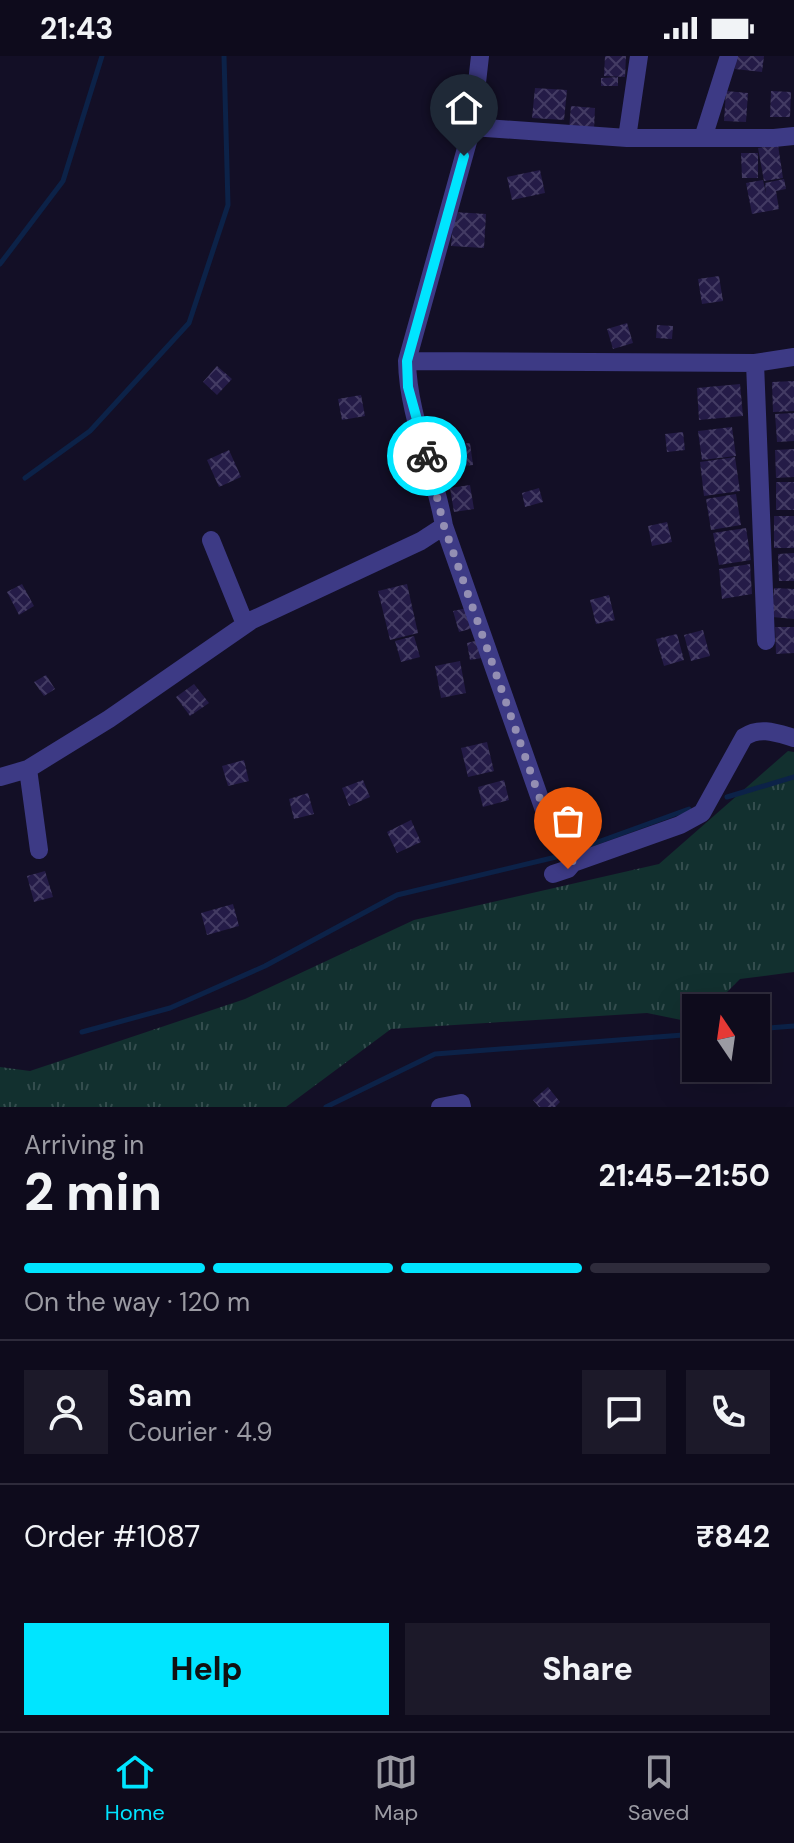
<!DOCTYPE html>
<html lang="en">
<head>
<meta charset="utf-8">
<style>
  :root { --surface:#0e0b1c; --page:#1c1929; --text:#f1f3f6; --muted:#9b9ba3; --line:#2e2b3b; --accent:#00e5ff }
  body { margin:0; font-family:"DM Sans",sans-serif; background:var(--page); color:var(--text); height:100vh; display:flex; flex-direction:column; font-size:30px; white-space:nowrap }
  * { box-sizing:border-box; margin:0 }
  p { font-size:26px; color:var(--muted) }
  .icon { flex:none; width:44px; height:44px; fill:none; stroke:currentColor; stroke-width:2; stroke-linecap:round; stroke-linejoin:round }
  .map { position:relative; height:1051px; overflow:hidden }
  .drawer { display:flex; flex-direction:column; background:var(--surface); flex:1 }
  .drawer>* { flex:none }
  .needle { width:52px; rotate:347deg }
  .fabs { position:absolute; left:682px; top:938px; display:grid; gap:16px }
  .fabs a { display:grid; place-items:center; width:88px; height:88px; border-radius:0px; background:var(--surface); box-shadow:0 8px 32px #0002,0 0 0 2px var(--line); font-size:40px }
  .pin { position:absolute; display:grid; place-items:center; width:68px; height:68px; color:#fff; margin:-82px -34px; border-radius:50% 50% 50% 0; rotate:-45deg; box-shadow:0 0 8px #0007 }
  .pin .icon { rotate:45deg }
  .courier { position:absolute; display:grid; place-items:center; width:80px; height:80px; margin:-40px; border:6px solid #00e5ff; border-radius:50%; background:#fff; color:#222; box-shadow:0 2px 10px #0007 }
  .headline em { font-style:normal; font-weight:800 }
  .headline div { display:flex; flex-direction:column-reverse }
  .headline { display:flex; align-items:center; justify-content:space-between; height:136px; padding:0 24px }
  h1 { font-size:52px; font-weight:800; line-height:60px }
  .bar { display:grid; grid-template-columns:repeat(4,1fr); gap:12px 8px; align-content:center; height:96px; padding:0 24px }
  .bar i { height:10px; border-radius:6px; background:var(--line) }
  .bar .current { background:var(--accent) }
  .bar p { grid-column:span 4 }
  .line { display:flex; align-items:center; gap:20px; padding:0 24px; border-top:2px solid var(--line) }
  .line div { flex:1 }
  .round { display:grid; place-items:center; flex:none; width:84px; height:84px; border-radius:0px; background:var(--page) }
  .primary-button { display:flex; gap:16px; margin-top:auto; padding:16px 24px }
  .primary-button a { flex:1; height:92px; border-radius:0px; background:var(--accent); color:#111; font-size:32px; font-weight:800; line-height:92px; text-align:center }
  .primary-button a+a { background:var(--page); color:var(--text) }
  .status { display:flex; justify-content:space-between; align-items:center; height:56px; padding:0 40px; background:var(--surface); direction:ltr }
  .status svg { height:22px; fill:currentColor }
  .menu { display:flex; justify-content:space-around; align-items:center; height:112px; border-top:2px solid var(--line); background:var(--surface); font-size:22px; color:var(--muted) }
  .menu a { display:grid; justify-items:center; gap:4px }
  .menu .current { color:var(--accent) }
  .map>svg:first-child { display:block }
  .grass { fill:url(#grass-tufts) }
  .lines { fill:none; stroke-linecap:round; stroke-linejoin:round }
  .stream { stroke:#0c2248; stroke-width:5 }
  .building { fill:url(#building-cross-hatch) }
  .minor { stroke:#3d3a85; stroke-width:18 }
  .done { stroke:#948fb3; stroke-width:8; stroke-dasharray:0 14.4 }
  .route { stroke:#00e5ff; stroke-width:10 }
</style>
</head>
<body>
<div class="status"><b>21:43</b><svg viewBox="0 0 49 12"><path d="M0 12V9h3v3zM5 12V6h3v6zM10 12V3h3v9zM15 12V0h3v12zM26 1h20v11H26zM47 4h2v5h-2z"/></svg></div>
<div class="map">
<svg width="794" height="1051" viewBox="0 0 794 1051">
  <defs>
    <pattern id="grass-tufts" width="24" height="20" patternUnits="userSpaceOnUse" patternTransform="scale(2)"><rect width="24" height="20" fill="#12302f"/><path d="M3 7l-1-3M5 7V3M7 7l1-3M15 17l-1-3M17 17v-4M19 17l1-3" fill="none" stroke="#344d4e"/></pattern>
    <pattern id="building-cross-hatch" width="8" height="8" patternUnits="userSpaceOnUse" patternTransform="scale(2)"><rect width="8" height="8" fill="#241b47"/><path d="M0 0l8 8M0 8l8-8" fill="none" stroke="#433b63"/></pattern>
  </defs>
  <rect width="100%" height="100%" fill="#130f26"/>
  <path class="grass" d="M788 695 794 696V916L740 923 711 952H696V967L647 957 391 973 286 1051H0V1011L30 1015 245 943 414 864 659 808Z"/>
  <g class="lines">
    <path class="stream" d="M0 208 63 125 102 0
      M25 422 90 375 189 267 228 149 224 0
      M727 741 794 721
      M584 791 689 753
      M756 973 794 970
      M82 976 170 952 265 910 397 839 556 801
      M326 1051 435 998 696 978"/>
  </g>
  <path class="building" d="M605 0H626L625 21 604 20Z
    M736 0H764L762 16 735 13Z
    M618 21V30H601V22Z
    M535 32 567 34 564 64 532 62Z
    M726 35 748 37 746 66 724 65Z
    M771 35 791 36 790 61H770Z
    M571 50 595 52 594 74 569 73Z
    M778 89 783 122 764 125 758 92Z
    M741 97H758V122H742Z
    M540 114 545 137 512 144 507 121Z
    M784 123 786 133 776 135 779 153 752 158 746 127 763 124 766 138 765 127Z
    M454 156 486 158 484 192 451 190Z
    M719 220 723 245 702 248 698 223Z
    M627 267 633 287 613 293 607 273Z
    M657 269 673 270 672 283 656 282Z
    M217 310 232 323 217 339 203 326Z
    M794 325V355L773 356 772 326Z
    M740 328 743 360 699 364 697 332Z
    M361 339 365 360 342 364 338 343Z
    M794 357V385L777 386 775 358Z
    M732 371 736 400 702 404 698 375Z
    M683 376 685 394 667 396 665 378Z
    M470 387 473 409 453 411 450 389Z
    M794 393V421L776 422 775 394Z
    M229 394 241 421 219 431 207 404Z
    M735 401 740 435 704 440 700 406Z
    M776 426H794V454H776Z
    M470 429 474 453 454 456 450 432Z
    M539 432 543 446 525 451 522 437Z
    M736 438 741 469 711 474 706 443Z
    M774 460H794V492H774Z
    M667 466 672 486 652 490 648 470Z
    M746 472 751 504 719 509 713 477Z
    M794 497V525H779L778 498Z
    M750 508 752 538 722 543 719 513Z
    M22 528 34 550 19 559 7 536Z
    M407 528 418 577 390 584 378 535Z
    M774 532 794 533V563L772 561Z
    M609 539 615 564 596 568 590 544Z
    M467 552 473 572 459 576 453 555Z
    M775 571H794V597L776 598Z
    M703 574 710 600 691 605 684 579Z
    M677 578 684 604 664 610 656 583Z
    M414 580 420 601 401 606 395 585Z
    M479 584 482 602 470 604 467 587Z
    M460 605 466 637 441 642 435 610Z
    M46 619 55 633 44 640 34 626Z
    M194 628 209 647 190 660 176 641Z
    M487 686 494 715 468 721 461 692Z
    M244 704 249 725 228 730 222 710Z
    M363 724 370 741 349 750 342 732Z
    M504 724 509 744 483 751 478 731Z
    M572 736 577 750 557 756 553 742Z
    M308 737 314 758 294 763 289 743Z
    M411 764 421 786 397 797 387 776Z
    M45 815 53 841 34 846 27 820Z
    M233 848 239 870 207 879 201 857Z
    M548 1031 560 1046 555 1051H539L533 1044Z"/>
  <g class="lines">
    <path class="minor" d="M480 0 472 71 407 305C408 361 435 415 444 470L545 757 568 792 573 807 568 813 553 818
      M472 71 627 82H774L794 80
      M627 82 639 0
      M703 82 729 0
      M407 305 755 307 794 301
      M755 307 766 585
      M211 484 245 568
      M28 713 39 794
      M0 721 28 713 109 663 252 564 421 485 444 470
      M573 807 680 769 702 757 744 681C760 670 777 677 794 682
      M440 1051 461 1047 462 1051"/>
  </g>
  <g class="lines">
    <path class="done" d="M427 400 444 470 545 757 568 792 573 807 568 813"/>
    <path class="route" d="M427 400 408 331 407 305 464 100"/>
  </g>
</svg>
<div class="fabs">
<a><svg class="needle" viewBox="-14 -14 28 28"><path d="M0-13l5 13h-10z" fill="#e53935"/><path d="M0 13l5-13h-10z" fill="#9b9ba3"/></svg></a>
</div>
<div class="pin" style="left:568px;top:813px;background:#ea580c"><svg class="icon" aria-label="bag" viewBox="0 0 24 24"><path d="M5 8h14l-1 12H6zM9 8a3 3 0 0 1 6 0"/></svg></div>
<div class="pin" style="left:464px;top:100px;background:#1f2937"><svg class="icon" aria-label="home" viewBox="0 0 24 24"><path d="M3 11l9-7 9 7M6 9v11h12V9"/></svg></div>
<div class="courier" style="left:427px;top:400px"><svg class="icon" aria-label="bike" viewBox="0 0 24 24"><circle cx="6" cy="16" r="4"/><circle cx="18" cy="16" r="4"/><path d="M6 16l4-8h5l3 8M10 8l3 8H6M13 5h3"/></svg></div>
</div>
<section class="drawer">
<div class="headline"><div><h1>2 min</h1><p>Arriving in</p></div><em>21:45–21:50</em></div>
<div class="bar"><i class="current"></i><i class="current"></i><i class="current"></i><i></i><p>On the way · 120 m</p></div>
<div class="line" style="height:144px"><a class="round"><svg class="icon" aria-label="person" viewBox="0 0 24 24"><circle cx="12" cy="8" r="4"/><path d="M4 21q1-7 8-7t8 7"/></svg></a><div><b>Sam</b><p>Courier · 4.9</p></div><a class="round"><svg class="icon" aria-label="chat" viewBox="0 0 24 24"><path d="M4 5h16v11H9l-5 4z"/></svg></a><a class="round"><svg class="icon" aria-label="phone" viewBox="0 0 24 24"><path d="M5 4h4l2 5-3 2q2 4 5 5l2-3 5 2v4C11 20 4 13 5 4z"/></svg></a></div>
<div class="line" style="height:104px"><div>Order #1087</div><b>₹842</b></div>
<div class="primary-button"><a>Help</a><a>Share</a></div>
</section>
<nav class="menu">
<a class="current"><svg class="icon" aria-label="home" viewBox="0 0 24 24"><path d="M3 11l9-7 9 7M6 9v11h12V9"/></svg>Home</a>
<a><svg class="icon" aria-label="map" viewBox="0 0 24 24"><path d="M3 6l6-2 6 2 6-2v14l-6 2-6-2-6 2zM9 4v14M15 6v14"/></svg>Map</a>
<a><svg class="icon" aria-label="saved" viewBox="0 0 24 24"><path d="M7 4h10v16l-5-4-5 4z"/></svg>Saved</a>
</nav>
</body>
</html>
